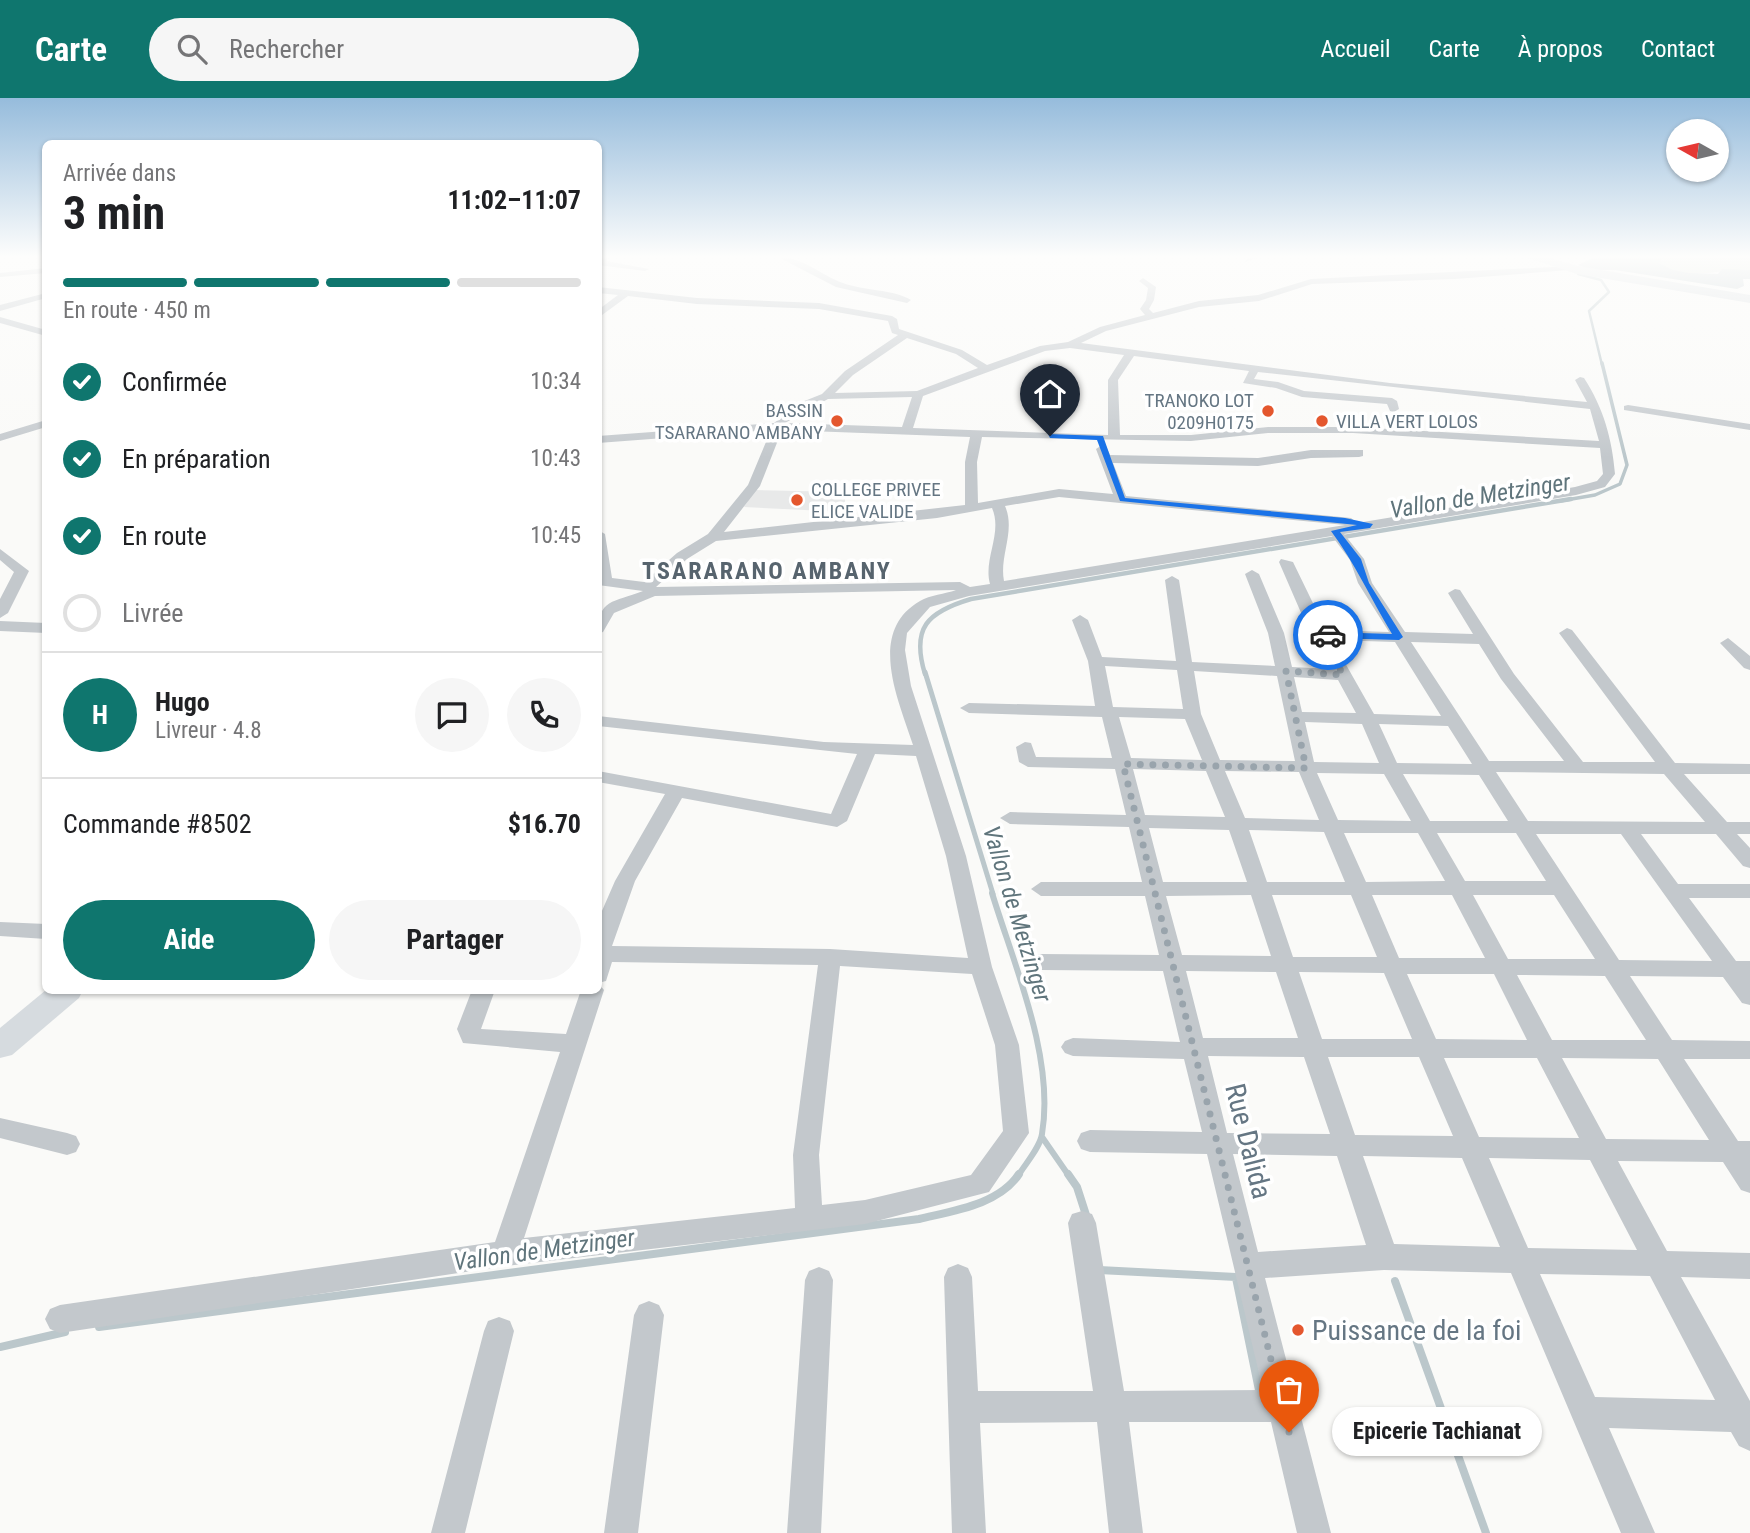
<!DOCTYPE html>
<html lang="fr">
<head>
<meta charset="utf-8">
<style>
  :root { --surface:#fff; --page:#f6f6f6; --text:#202124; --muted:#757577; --line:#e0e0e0; --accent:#0f766e }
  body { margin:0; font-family:"Roboto Condensed",sans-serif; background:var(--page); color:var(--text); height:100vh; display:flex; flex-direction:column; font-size:26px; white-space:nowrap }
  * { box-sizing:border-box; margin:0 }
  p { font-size:23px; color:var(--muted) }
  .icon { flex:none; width:38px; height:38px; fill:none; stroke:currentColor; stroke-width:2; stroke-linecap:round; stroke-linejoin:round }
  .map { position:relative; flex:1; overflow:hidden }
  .details { position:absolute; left:42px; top:42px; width:560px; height:854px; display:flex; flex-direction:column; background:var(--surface); border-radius:10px; box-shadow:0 2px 5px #0004 }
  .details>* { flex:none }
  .needle { width:46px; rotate:278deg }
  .controls { position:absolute; left:1666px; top:21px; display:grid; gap:14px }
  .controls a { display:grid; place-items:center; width:63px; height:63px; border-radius:50%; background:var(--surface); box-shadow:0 2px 5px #0004; font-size:35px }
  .pin { position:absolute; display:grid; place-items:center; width:60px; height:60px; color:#fff; margin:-72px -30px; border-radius:50% 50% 50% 0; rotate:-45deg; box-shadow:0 0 7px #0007 }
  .pin .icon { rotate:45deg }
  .courier { position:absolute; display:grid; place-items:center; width:70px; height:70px; margin:-35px; border:5px solid #1a73e8; border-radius:50%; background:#fff; color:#222; box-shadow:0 2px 9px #0007 }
  .bubble { position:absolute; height:49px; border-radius:24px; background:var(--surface); box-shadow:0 2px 5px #0004; font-size:23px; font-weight:700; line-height:49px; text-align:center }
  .headline em { font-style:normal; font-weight:700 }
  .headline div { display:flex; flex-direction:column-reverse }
  .headline { display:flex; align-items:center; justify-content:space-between; height:119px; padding:0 21px }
  h1 { font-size:46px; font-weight:700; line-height:52px }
  .bar { display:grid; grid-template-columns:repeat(4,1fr); gap:10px 7px; align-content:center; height:84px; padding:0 21px }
  .bar i { height:9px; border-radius:5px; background:var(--line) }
  .bar .selected { background:var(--accent) }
  .bar p { grid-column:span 4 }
  .line { display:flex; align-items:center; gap:18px; padding:0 21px; border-top:2px solid var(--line) }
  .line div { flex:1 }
  .round { display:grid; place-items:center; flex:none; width:74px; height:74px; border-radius:37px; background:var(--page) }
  ol { padding:0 21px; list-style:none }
  li { display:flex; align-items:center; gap:21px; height:77px }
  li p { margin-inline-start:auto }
  li .icon { padding:7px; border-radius:50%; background:var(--accent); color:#fff; stroke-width:4 }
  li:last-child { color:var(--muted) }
  li i { width:38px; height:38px; border:4px solid var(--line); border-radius:50% }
  .button { display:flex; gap:14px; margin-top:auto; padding:14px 21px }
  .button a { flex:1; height:80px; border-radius:42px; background:var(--accent); color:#fff; font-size:28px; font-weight:700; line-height:80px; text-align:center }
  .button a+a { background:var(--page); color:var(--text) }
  header { display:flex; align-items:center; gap:42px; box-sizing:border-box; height:98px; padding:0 35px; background:var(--accent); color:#fff }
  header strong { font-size:33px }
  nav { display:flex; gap:38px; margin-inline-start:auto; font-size:24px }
  .search { width:490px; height:63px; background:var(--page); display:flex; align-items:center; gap:18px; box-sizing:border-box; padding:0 24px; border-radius:38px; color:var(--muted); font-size:26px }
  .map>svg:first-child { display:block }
  .built { fill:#e8e9e9 }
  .green { fill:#dadfd7 }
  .water { fill:#bbc7cb }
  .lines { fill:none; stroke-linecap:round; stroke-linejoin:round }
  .stream-far5 { stroke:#bbc7cb; stroke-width:2.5 }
  .stream-far4 { stroke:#bbc7cb; stroke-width:3.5 }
  .stream-far3 { stroke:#bbc7cb; stroke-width:4.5 }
  .stream-far2 { stroke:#bbc7cb; stroke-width:5 }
  .stream-far1 { stroke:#bbc7cb; stroke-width:6 }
  .stream { stroke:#bbc7cb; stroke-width:8 }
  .street { fill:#c3c8cc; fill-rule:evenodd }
  .secondary { fill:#d6dbdf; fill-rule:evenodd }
  .primary { fill:#d6dbdf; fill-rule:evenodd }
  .route { fill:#1a73e8 }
  .done { stroke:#99a4ac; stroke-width:7; stroke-dasharray:0 12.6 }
  .poi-dot { fill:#e4572e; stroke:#fff; stroke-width:2.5 }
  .labels { text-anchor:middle; stroke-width:7; stroke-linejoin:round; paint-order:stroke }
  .far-poi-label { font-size:19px; fill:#657683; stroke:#fff; text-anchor:end }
  .water-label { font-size:24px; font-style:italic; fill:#60757c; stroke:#fff }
  .far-district-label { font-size:24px; font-weight:bold; letter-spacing:2px; fill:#57646e; stroke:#fff }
  .near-street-label { font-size:28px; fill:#657683; stroke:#fff }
  .near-poi-label { font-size:28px; fill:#657683; stroke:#fff; text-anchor:start }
</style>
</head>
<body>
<header>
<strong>Carte</strong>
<div class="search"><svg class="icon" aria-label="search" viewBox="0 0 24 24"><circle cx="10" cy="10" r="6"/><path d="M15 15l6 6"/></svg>Rechercher</div>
<nav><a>Accueil</a><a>Carte</a><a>À propos</a><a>Contact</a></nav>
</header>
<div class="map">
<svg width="1750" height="1435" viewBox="0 0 1750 1435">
  <rect width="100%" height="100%" fill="#fafaf8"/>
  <path class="built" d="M755 392 845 394V414L744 409Z"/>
  <path class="green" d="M1669 159H1750V172C1721 169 1686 186 1659 165L1662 161Z"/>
  <path class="water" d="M1595 159H1669L1662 161 1659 165 1673 172 1689 175 1718 176 1722 171 1750 172V181H1743L1744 188 1737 191 1615 172H1591L1578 167Z"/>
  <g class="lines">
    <path class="stream-far5" d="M1583 172 1578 176 1601 182 1609 194 1589 213 1602 267"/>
    <path class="stream-far4" d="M1560 403 1595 397 1620 386 1627 367 1602 265"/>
    <path class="stream-far3" d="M925 576C911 530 927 514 971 501L1571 401"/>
    <path class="stream-far2" d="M925 574 993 796"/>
    <path class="stream-far1" d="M992 795C1014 867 1055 960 1042 1036 1040 1050 1025 1066 1018 1078
      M1042 1039 1069 1078"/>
    <path class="stream" d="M1068 1076 1077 1089 1087 1120
      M1099 1172 1236 1179 1240 1184
      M1236 1180 1260 1297
      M1395 1183 1486 1435
      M99 1229 919 1121C952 1113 999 1107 1019 1076
      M0 1249 65 1234"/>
    <path class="street" d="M601 159H610L606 163 649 171 645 173 598 167Z
      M778 159C804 159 820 177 843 185 864 193 893 191 911 202L907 205 836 189Z
      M1248 159H1260L1245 164Z
      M1572 168 1569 172 1455 181 1312 186 1259 203 1199 209 1106 233 1081 245 1390 285 1587 304 1575 282 1580 279 1584 280C1604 311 1612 341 1615 376L1605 389 1576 397 1344 436 1364 461 1372 485 1405 534 1473 536 1448 495 1455 491 1460 492 1514 576 1583 664H1655L1559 535 1567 530 1572 532 1675 665 1750 666V676H1684L1727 724H1750V736H1737L1750 750V770L1743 768 1716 736H1641L1678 786H1750V800H1689L1736 863H1750V907L1742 905 1723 879 1630 878 1672 942 1750 943V961H1684L1738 1043H1750V1095L1741 1092 1723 1064 1618 1063 1667 1153 1750 1155V1181L1681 1179 1750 1303V1353L1739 1348 1731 1334 1609 1330 1655 1435H1621L1511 1175 1384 1172 1265 1180 1331 1435H1297L1271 1324H1129L1143 1435H1109L1097 1324 980 1325 986 1435H952L944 1179 948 1170 958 1166 968 1170 972 1179 978 1293H1093L1068 1125 1072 1116 1082 1113 1092 1116 1096 1125 1124 1293 1263 1292 1207 1056 1090 1054 1081 1051 1077 1043 1081 1035 1090 1032 1202 1034 1184 961 1073 958 1065 955 1061 949 1065 943 1073 940 1180 944 1163 873 1041 872 1033 870 1030 864 1033 858 1041 856 1159 857 1145 798H1041L1031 791 1041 784H1142L1129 729 1010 726 1000 720 1010 714 1126 717 1115 671 1028 669 1019 664 1016 649 1025 644 1031 645 1036 659 1112 660 1102 619 969 615 960 610 969 605 1095 608 1088 563 1072 522 1080 517 1088 522 1102 559 1176 563 1165 482 1172 478 1179 482 1192 564 1275 568 1268 535 1245 476 1252 472 1259 476 1284 535 1292 569 1332 571 1302 517 1279 464 1281 461 1293 464 1326 532 1389 534 1358 485 1350 462 1332 438 969 498 930 509 907 535 905 552 911 588 966 758 992 869 1019 947 1029 1035 989 1094 865 1126 505 1168 60 1235 50 1231 45 1221 50 1211 60 1207 495 1144 560 954 463 945 457 931 472 892H495L481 931 566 936 581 892H598V885L604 892 524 1140 795 1110 793 1057 818 867 612 864 606 883 598 885V822L615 783 665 696 598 684V673L831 716 857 656 598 628V618L824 644 913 647C899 603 866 534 920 503 930 497 945 496 956 492L655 498 614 515 603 534 598 536C598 500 613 505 643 493L598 487V432L605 436 612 480 644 484 677 455 708 436 748 387 771 332 598 345V338L774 325 802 304 822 296 845 273 898 237 892 235 888 223 819 211 697 206 628 198 598 220V212L618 197 598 195V189L697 200 819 205 892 218 897 221 899 231 962 252 987 267 1040 248 1068 244 1100 229 1145 217 1140 211 1146 202 1148 190 1139 183 1143 180 1156 189 1154 202 1149 211 1153 215 1199 203 1258 197 1311 181ZM907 240 956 256 978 270 917 293 835 295 853 277ZM1070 250 1124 257 1108 282V337L913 330 923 298 1045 253ZM1134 258 1249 273 1243 285 1276 290 1302 299 1387 306 1390 313 1394 314 1399 311 1397 303 1392 300 1304 293 1278 284 1254 281 1258 274 1590 311 1599 343 1353 329H1268L1191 337H1120L1118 282ZM912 299 902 329 785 325 828 301ZM782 332 970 339 965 364V407L724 434 760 388ZM1268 335H1353L1600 350 1603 376 1597 383 1575 389 1357 425 1351 420 1126 398 1113 365 1258 368 1311 360 1359 359 1363 358V352H1311L1258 360 1110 357 1106 348 1102 347 1096 351 1113 396 1059 391 978 405 977 364 982 339 1191 343ZM1059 399 1345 427 1004 483C999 458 1016 433 1005 408ZM992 410C1003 435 983 461 990 486L970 489 960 484 656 489 687 461 716 443 937 420ZM1332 542 1395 544 1441 618 1374 616ZM1411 544 1479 546 1501 581 1564 663H1489ZM1105 568 1177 572 1183 611 1113 609ZM1194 573 1277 578 1295 663 1220 662 1201 616ZM1294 579 1338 582 1356 615 1302 614ZM1119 619 1185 621 1202 662 1131 660ZM1305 624 1362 626 1379 665 1314 664ZM1379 626 1448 628 1472 666 1397 665ZM875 656 916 658 946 758 968 860 830 851 612 848 635 783 682 700 837 729 847 723ZM1133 671 1206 673 1225 719 1145 717ZM1225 673 1299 674 1319 722 1245 720ZM1496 674 1664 676 1705 724 1528 723ZM1317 675 1384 676 1411 723 1338 722ZM1403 676 1479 677 1508 723H1430ZM1149 730 1229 732 1247 784H1163ZM1249 732 1324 734 1345 784H1267ZM1344 735H1418L1445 783 1366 784ZM1437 735H1516L1546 783H1465ZM1536 736H1621L1712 863 1619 862ZM1251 797 1271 858 1182 857 1166 798ZM1272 797H1351L1377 859H1293ZM1372 797H1452L1485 860H1399ZM1473 797H1554L1595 861H1508ZM840 868 972 876 995 947 1003 1033 971 1077 865 1102 822 1107 819 1057ZM1186 873 1276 874 1298 940H1203ZM1299 874 1384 875 1412 941H1322ZM1407 876H1494L1527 942 1436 941ZM1517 877 1605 878 1646 942H1552ZM1208 958 1304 959 1330 1036 1227 1035ZM1328 959H1419L1453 1038 1355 1037ZM1444 960H1537L1579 1040 1479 1039ZM1562 960 1658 961 1709 1042 1606 1041ZM1233 1056 1337 1058 1366 1147 1258 1154ZM1363 1058 1462 1060 1500 1149 1394 1146ZM1489 1060 1590 1062 1637 1152 1528 1150ZM1540 1176 1650 1178 1715 1302 1595 1299Z
      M46 170V175L0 179V175Z
      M46 195V200L0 213V207Z
      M0 219 46 232V238L0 225Z
      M1628 307 1750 326V332L1624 312V308Z
      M46 322V329L0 343V336Z
      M0 451 29 473 8 515 0 520V501L14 474 0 462Z
      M0 523 46 525V535L0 533Z
      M1728 540 1750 558V572L1744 570 1720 545Z
      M0 824 46 826V841L0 838Z
      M0 1020 67 1035 76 1038 80 1046 76 1054 67 1057 0 1040Z
      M819 1169 829 1173 833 1182 821 1435H787L805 1182 809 1173Z
      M649 1203 659 1207 664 1217 638 1435H604L634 1217 639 1207Z
      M499 1219 510 1223 514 1233 465 1435H431L484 1233 488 1223Z"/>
    <path class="secondary" d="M46 892H83L79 900 12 957 0 960V930Z"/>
    <path class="primary" d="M1525 159H1546L1578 168 1750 197V205L1577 176Z"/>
  </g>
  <linearGradient id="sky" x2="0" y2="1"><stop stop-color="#96bcdc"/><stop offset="0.44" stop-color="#fdfdfc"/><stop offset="1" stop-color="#fdfdfc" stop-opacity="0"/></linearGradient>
  <rect width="1750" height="360" fill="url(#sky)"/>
  <path class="route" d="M1048 336 1103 338 1125 400 1345 420 1373 426 1370 430 1340 434 1361 461 1369 485 1403 539 1399 542 1328 540 1324 537 1328 534 1392 536C1371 501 1355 465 1331 433L1357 427 1120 403 1097 342 1050 340Z"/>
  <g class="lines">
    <path class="done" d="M1289 1334 1123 666 1306 670 1286 573 1343 577 1322 537H1328"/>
  </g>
  <g class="poi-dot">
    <circle cx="1268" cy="313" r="7"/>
    <circle cx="837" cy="323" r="7"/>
    <circle cx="1322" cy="323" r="7"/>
    <circle cx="797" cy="402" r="7"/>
    <circle cx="1298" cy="1232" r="7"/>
  </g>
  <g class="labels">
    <g class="far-poi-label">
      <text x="1254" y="309">TRANOKO LOT<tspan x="1254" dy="22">0209H0175</tspan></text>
      <text x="823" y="319">BASSIN<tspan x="823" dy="22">TSARARANO AMBANY</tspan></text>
      <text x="1336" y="330" text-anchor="start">VILLA VERT LOLOS</text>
      <text x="811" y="398" text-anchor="start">COLLEGE PRIVEE<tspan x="811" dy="22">ELICE VALIDE</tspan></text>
    </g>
    <g class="water-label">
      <text transform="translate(1480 398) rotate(-9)" y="8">Vallon de Metzinger</text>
      <text transform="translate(1017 816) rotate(73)" y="8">Vallon de Metzinger</text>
      <text transform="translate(544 1152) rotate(-8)" y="8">Vallon de Metzinger</text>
    </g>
    <g class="far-district-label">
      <text x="767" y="481">TSARARANO AMBANY</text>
    </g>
    <g class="near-street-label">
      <text transform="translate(1249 1043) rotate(76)" y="10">Rue Dalida</text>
    </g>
    <g class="near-poi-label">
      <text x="1312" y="1242">Puissance de la foi</text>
    </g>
  </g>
</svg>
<div class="controls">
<a><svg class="needle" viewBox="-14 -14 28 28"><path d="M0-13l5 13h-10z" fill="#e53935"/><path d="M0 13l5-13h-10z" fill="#757577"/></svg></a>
</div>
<div class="pin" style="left:1289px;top:1334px;background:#ea580c"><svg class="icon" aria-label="bag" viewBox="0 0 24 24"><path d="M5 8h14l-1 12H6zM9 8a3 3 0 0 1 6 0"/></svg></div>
<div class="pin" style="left:1050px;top:338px;background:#1f2937"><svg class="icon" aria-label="home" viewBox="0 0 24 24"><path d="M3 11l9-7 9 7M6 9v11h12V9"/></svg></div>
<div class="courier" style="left:1328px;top:537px"><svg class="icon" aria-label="car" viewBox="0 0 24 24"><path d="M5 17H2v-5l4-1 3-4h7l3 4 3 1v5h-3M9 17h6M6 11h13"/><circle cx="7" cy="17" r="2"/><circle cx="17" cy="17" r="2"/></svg></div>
<div class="bubble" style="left:1332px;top:1309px;width:210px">Epicerie Tachianat</div>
<section class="details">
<div class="headline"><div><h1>3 min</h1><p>Arrivée dans</p></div><em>11:02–11:07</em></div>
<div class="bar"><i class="selected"></i><i class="selected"></i><i class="selected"></i><i></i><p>En route · 450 m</p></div>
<ol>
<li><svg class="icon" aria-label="check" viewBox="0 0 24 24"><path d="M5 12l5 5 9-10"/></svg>Confirmée<p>10:34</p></li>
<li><svg class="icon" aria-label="check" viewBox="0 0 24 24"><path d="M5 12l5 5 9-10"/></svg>En préparation<p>10:43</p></li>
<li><svg class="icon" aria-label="check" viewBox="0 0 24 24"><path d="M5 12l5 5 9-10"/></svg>En route<p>10:45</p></li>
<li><i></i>Livrée</li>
</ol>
<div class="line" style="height:126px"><b class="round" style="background:var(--accent);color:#fff">H</b><div><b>Hugo</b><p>Livreur · 4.8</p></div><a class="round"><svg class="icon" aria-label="chat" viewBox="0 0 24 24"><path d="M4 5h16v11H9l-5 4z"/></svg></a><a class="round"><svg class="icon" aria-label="phone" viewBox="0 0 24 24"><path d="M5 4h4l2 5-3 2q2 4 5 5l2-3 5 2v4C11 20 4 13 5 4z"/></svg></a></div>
<div class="line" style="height:91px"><div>Commande #8502</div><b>$16.70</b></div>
<div class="button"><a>Aide</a><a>Partager</a></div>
</section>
</div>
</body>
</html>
